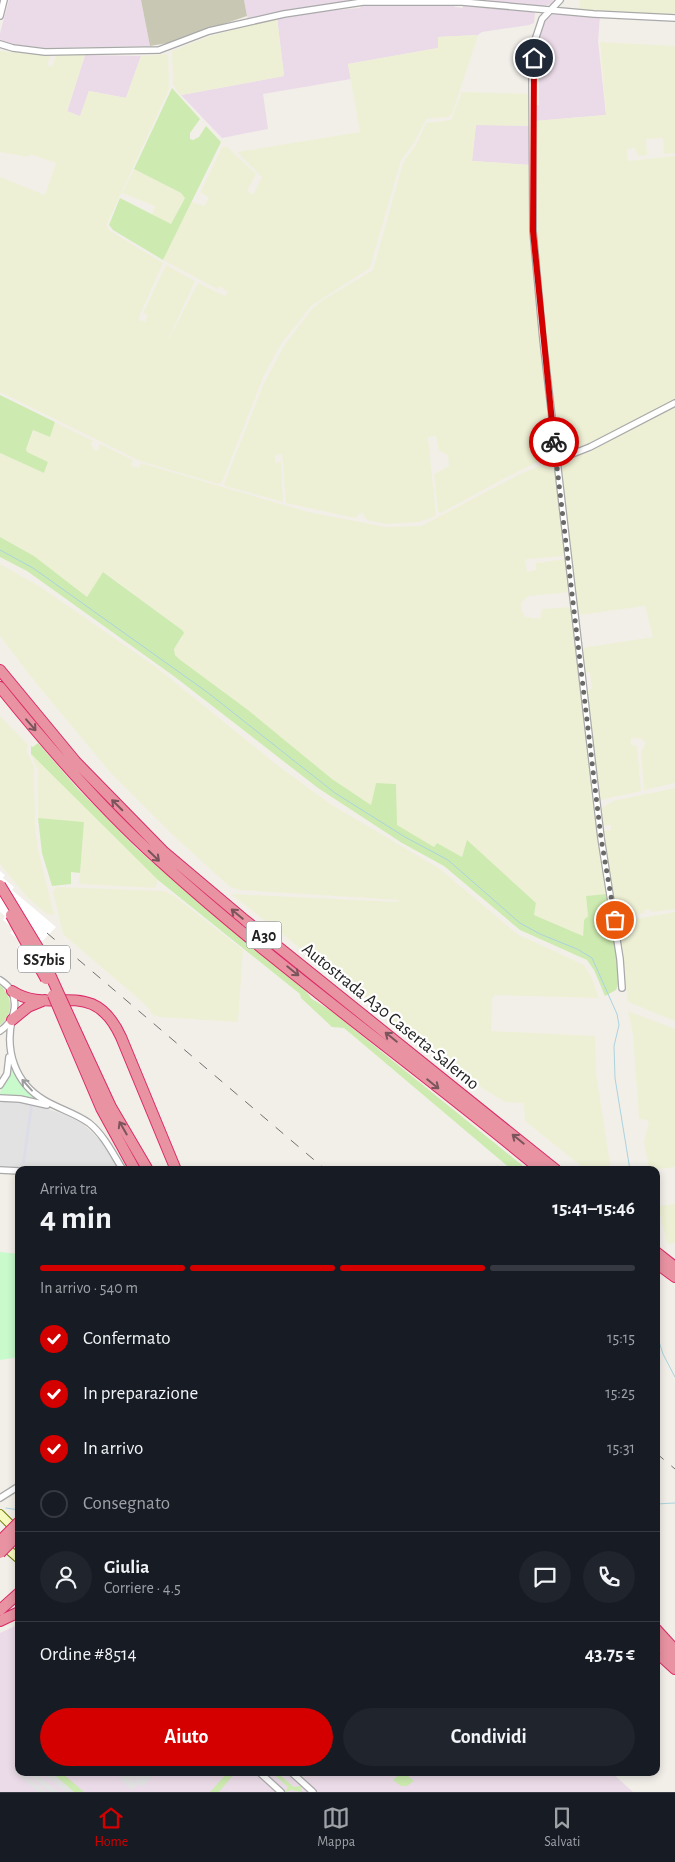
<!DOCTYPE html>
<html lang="it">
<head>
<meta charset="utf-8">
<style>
  :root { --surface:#171b24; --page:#20242c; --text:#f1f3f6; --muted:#9ea1a6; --line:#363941; --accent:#d40000 }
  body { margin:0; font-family:"Alegreya Sans",sans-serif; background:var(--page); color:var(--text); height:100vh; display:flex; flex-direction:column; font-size:19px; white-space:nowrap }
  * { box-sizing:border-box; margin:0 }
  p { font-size:16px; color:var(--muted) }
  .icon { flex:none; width:28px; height:28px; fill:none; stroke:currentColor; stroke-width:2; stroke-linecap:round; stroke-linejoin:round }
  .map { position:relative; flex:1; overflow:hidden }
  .sheet { position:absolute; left:15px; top:1166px; width:645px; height:610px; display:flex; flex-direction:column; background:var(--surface); border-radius:10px; box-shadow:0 2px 8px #0003 }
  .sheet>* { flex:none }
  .pin { position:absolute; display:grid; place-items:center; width:42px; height:42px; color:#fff; margin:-21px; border:2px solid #fff; border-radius:50%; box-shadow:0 1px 5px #0007 }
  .courier { position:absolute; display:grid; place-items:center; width:50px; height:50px; margin:-25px; border:4px solid #d40000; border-radius:50%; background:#fff; color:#222; box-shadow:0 1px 6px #0007 }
  .summary em { font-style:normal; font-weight:700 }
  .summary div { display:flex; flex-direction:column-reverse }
  .summary { display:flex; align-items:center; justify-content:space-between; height:85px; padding:0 25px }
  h1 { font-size:32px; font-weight:700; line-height:38px }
  .bar { display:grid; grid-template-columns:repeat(4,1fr); gap:8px 5px; align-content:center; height:60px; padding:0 25px }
  .bar i { height:6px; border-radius:4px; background:var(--line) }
  .bar .current { background:var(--accent) }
  .bar p { grid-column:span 4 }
  .line { display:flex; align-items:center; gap:12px; padding:0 25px; border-top:1px solid var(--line) }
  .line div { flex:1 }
  .round { display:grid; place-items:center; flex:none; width:52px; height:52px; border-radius:26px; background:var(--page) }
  ol { padding:0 25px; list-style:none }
  li { display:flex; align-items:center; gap:15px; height:55px }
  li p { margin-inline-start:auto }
  li .icon { padding:5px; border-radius:50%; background:var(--accent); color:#fff; stroke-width:4 }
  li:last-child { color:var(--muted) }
  li i { width:28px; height:28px; border:2px solid var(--line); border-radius:50% }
  .action { display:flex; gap:10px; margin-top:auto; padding:10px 25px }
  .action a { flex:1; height:58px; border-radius:30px; background:var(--accent); color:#fff; font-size:20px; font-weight:700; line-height:58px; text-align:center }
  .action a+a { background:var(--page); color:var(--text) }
  .tabs { display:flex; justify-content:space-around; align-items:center; height:70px; border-top:1px solid var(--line); background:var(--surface); font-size:14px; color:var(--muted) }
  .tabs a { display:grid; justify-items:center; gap:2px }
  .tabs .current { color:var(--accent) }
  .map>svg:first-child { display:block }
  .industrial { fill:#ebdbe8 }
  .construction { fill:#c7c7b4 }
  .farmland { fill:#eef0d5 }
  .grass { fill:#cdebb0 }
  .park { fill:#c8facc }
  .parking { fill:#e2e2e2 }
  .plaza { fill:#dddde8 }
  .pier { fill:#fff }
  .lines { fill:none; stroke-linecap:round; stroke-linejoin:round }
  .stream { stroke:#aad3df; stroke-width:1 }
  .street-casing { stroke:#a9a9a9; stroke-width:8 }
  .secondary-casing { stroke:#707d05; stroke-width:10 }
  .highway-casing { stroke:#dc2a67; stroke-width:12 }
  .street { stroke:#fff; stroke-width:5.5 }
  .secondary { stroke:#f7fabf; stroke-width:8 }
  .highway { stroke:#e892a2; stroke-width:10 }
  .rail { stroke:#707070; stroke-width:1; stroke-dasharray:10 10; stroke-linecap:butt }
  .highway-bridge-casing { stroke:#dc2a67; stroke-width:12; stroke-linecap:butt }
  .highway-bridge { stroke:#e892a2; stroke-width:10 }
  .oneway { stroke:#7b545c }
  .oneway2 { stroke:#9c9c9c }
  .done { stroke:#6b6a68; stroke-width:5; stroke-dasharray:0 9 }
  .route { stroke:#d40000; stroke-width:6 }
  .labels { text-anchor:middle; stroke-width:4.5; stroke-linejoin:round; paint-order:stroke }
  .shield { fill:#fff; stroke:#646464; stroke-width:1 }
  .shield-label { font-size:16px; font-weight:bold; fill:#222 }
  .street-label { font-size:18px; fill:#222; stroke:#fff }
</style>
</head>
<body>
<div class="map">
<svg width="675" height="1792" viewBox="0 0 675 1792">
  <rect width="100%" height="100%" fill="#f2efe9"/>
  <path class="industrial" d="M9 0H141L150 46 45 48 3 43 0 39V33Z
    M244 0H351V1L283 12 248 21Z
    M468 0H554L551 4 539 7Z
    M388 4 454 5 455 7 462 8 464 5 535 12 534 23 529 25 482 32 478 35 438 37V48L348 64 351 79 263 94 268 129 222 138 181 95 284 76 277 18 292 14 360 8 362 5Z
    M555 12 600 16 598 41 606 115 535 121V106L539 105V47L537 39 541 24Z
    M85 55 141 56 126 98 89 91 80 117 67 112Z
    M476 124 529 126 530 165 472 161Z
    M19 1624V1772H611L633 1792H0V1633Z"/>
  <path class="construction" d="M141 0H244L247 16 168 43 150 46Z"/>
  <path class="farmland" d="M580 0H675V16L579 10Z
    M277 18 284 76 181 95 177 91 173 84 172 51 210 36Z
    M478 35 452 114 448 117 426 119 414 143 401 160 370 268 311 306 281 344 264 375 222 482 218 484 140 461 0 392V177L45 195 56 163 30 154 28 157 0 152V51L50 56 47 65 52 67 56 55H85L67 111 80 116 89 91 126 98 141 56 168 54 169 89 106 226 110 231 163 263 138 319 145 322 148 315 143 313 166 265 195 281 165 346 198 283 225 296 228 292 219 286 217 289 163 260 192 202 204 206 206 204 209 197 201 193V191L222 147H227L256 174 247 191 253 195 262 177 237 152 360 132 348 64 438 48V37Z
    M600 42 675 46V153L664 154 663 138 646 139 647 155 638 156 635 148 627 149 628 161 675 156V401L594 443 560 456H558L535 236V121L606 115Z
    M462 92 529 94V126L476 125 472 161 530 165 529 230 552 455 507 477 441 513 438 512 434 474 449 466 448 455 439 451 436 436 428 437 436 516 419 522 386 524 367 520 362 512 355 518 286 503 282 454 275 455V463L281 462 283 502 225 486 224 484 264 383 284 346 311 310 320 302 373 270 403 163 417 143 426 123 451 120Z
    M134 169 184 195 185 198 171 224 152 215 155 206 122 193Z
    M675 404V783L644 790 641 752 646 743 642 739 631 738V745L637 746 641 791 600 800 587 690 592 689 590 672 585 673 582 648 653 637 645 606 579 615 558 462 586 450 587 453 592 452 591 448Z
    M55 422 93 441 91 444 95 451 98 450 100 444 133 460 131 465 134 467 139 468 141 463 308 512 386 527 421 526 522 473 552 461 554 463 566 556 527 559 525 560 527 572 536 570V563L566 559 570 592 528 596 521 603V609L525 617 540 619 542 609 572 607 597 830 606 894 586 896 588 916 584 920 583 936 534 915 536 903 467 841 462 857 437 843 434 847 396 825V784L376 783 371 805 332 779 248 710 179 659 175 655 174 649 182 638V630L104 572 87 597 34 556 0 537V453L44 473 48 462 27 452 26 449 34 430 50 437Z
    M0 564 39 586 156 667 277 765 332 805 440 869 517 934 584 965 591 976 599 998 495 995 492 998 491 1031 595 1036 596 1073 611 1170H586L525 1121 524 1103 505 1102 474 1083 394 1022 328 965 313 958 231 894 398 902V900L240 890 230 887 174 836 110 772 36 683 0 636Z
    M0 716 28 745 26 751 34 766 35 828 38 850 54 915 47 914 26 896 0 864Z
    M31 754 158 880 155 888 79 884 84 823 38 818V771Z
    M675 788V909L651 912 650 909 645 910 644 913 616 918 603 842V831L611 830V825H603L602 808 613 801Z
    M56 887 164 891 173 895 243 950 238 1022 159 1017 152 1014 147 1006 63 934 53 892Z
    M675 912V1021L628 1002 619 922Z
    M628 1011 675 1029V1167L649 1170 644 1141 649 1123 647 1120 639 1119 633 1035Z
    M675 1204V1243L670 1244 667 1243 658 1206Z"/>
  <path class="grass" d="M172 88 200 119 190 133V139L193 140 199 137 206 126 221 142 163 260 113 230 109 225 120 198 171 224 185 198 181 193 134 169Z
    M0 395 55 422 50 437 33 430 26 449 27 452 48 462 44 473 0 453Z
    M0 537 34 556 87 597 103 572 182 630 184 633 174 649 175 655 179 659 248 710 332 779 371 805 376 783 396 784 397 825 434 847 437 843 462 857 467 840 536 903 534 915 583 936 584 920 588 916 586 896 606 894C609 913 624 976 616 990L605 996 594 970 587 960 520 930 444 866 402 843 318 788 175 677 27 571 0 557Z
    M38 743 77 788 137 849 207 910 305 990 312 999 330 1010 528 1170H512L344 1028 332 1027 301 998 300 994 158 880 31 754V746L33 747Z
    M38 818 84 822 80 873 71 872V884L52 886 42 853Z
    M0 985C13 997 14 1014 0 1025Z
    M52 1773H62L84 1792H74Z
    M227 1773H235L219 1792H210Z
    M272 1773H277L294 1787 301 1786 302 1792 291 1790 285 1792 288 1787Z
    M400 1773H411L408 1776 414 1781 407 1786H401L393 1780Z"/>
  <path class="park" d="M12 1066 24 1088 41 1101 29 1097 0 1095C0 1086 9 1076 12 1066Z
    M0 1252 19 1254V1357L0 1360Z"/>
  <path class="parking" d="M0 1100 36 1105 66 1115 83 1124 106 1146 120 1170 0 1171Z
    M18 1767 19 1772 24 1773 46 1792H38L14 1771Z
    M27 1773H36L59 1792H49Z
    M43 1773H52L74 1792H65Z
    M124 1773H139L134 1779 130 1778 136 1783 135 1779 140 1773H155L143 1787 140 1784 132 1790 119 1779Z"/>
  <path class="plaza" d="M30 1105H33L25 1163H22Z"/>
  <path class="pier" d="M0 871 5 875 3 878 14 887 12 890 56 927 28 956 17 947 21 942 10 933 14 929 3 920 5 916 0 912Z"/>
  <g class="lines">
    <path class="stream" d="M0 550 33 568 207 692 335 793 405 837 448 860 520 923 540 934 577 949 592 958 617 1014 619 1025 614 1046 615 1078 630 1170
      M656 1332 663 1354 675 1377
      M656 1504 675 1503
      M6 1508 19 1510"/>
    <g class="street-casing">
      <path id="street" d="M560 0 542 19 535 40 532 75 533 231 543 340 601 838 620 959 622 988
        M0 16 4 0
        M0 44 13 48 45 52 159 50 209 31 284 14 363 2H462L594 14 675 18
        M557 460 590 447 675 403
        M0 980C20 992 19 1018 0 1031
        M12 1020C5 1051 15 1083 44 1100 59 1109 75 1113 89 1123 104 1135 113 1154 123 1170
        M0 1085 7 1074 9 1057
        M0 1098 20 1099 47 1105
        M0 1170 19 1171
        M0 1498 19 1486
        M259 1772 281 1792
        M291 1772 313 1792"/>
    </g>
    <g class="secondary-casing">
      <path id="secondary" d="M0 1514 17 1531
        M2 1544 19 1559"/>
    </g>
    <g class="highway-casing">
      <path id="highway" d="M0 670 76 762 163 851 246 921 556 1170
        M0 687C49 748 101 808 159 860 280 970 415 1065 541 1170
        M12 991C52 1017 92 974 121 1037L176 1170
        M12 1020 28 1007 45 1000
        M79 1038 111 1107 148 1170
        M72 1040 101 1108 135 1170
        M656 1252 675 1267
        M656 1263 675 1277
        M0 1610 19 1593
        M0 1621 19 1612
        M656 1629 675 1650
        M656 1643 675 1660
        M663 1658 675 1669"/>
    </g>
    <use href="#street" class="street"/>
    <use href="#secondary" class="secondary"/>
    <use href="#highway" class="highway"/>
    <path class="rail" d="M47 933 326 1170
      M656 1453 675 1469"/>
    <g class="highway-bridge-casing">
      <path id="highway-bridge" d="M0 885 37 946 79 1038
        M11 915 46 979
        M53 995 72 1040
        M0 1541 19 1522
        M0 1553 19 1534"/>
    </g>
    <use href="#highway-bridge" class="highway-bridge"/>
  </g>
  <defs><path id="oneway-shaft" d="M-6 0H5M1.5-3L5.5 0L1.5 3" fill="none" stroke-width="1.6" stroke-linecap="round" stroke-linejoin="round" transform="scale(1.25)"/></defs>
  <g class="oneway">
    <use href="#oneway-shaft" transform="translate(31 725) rotate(49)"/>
    <use href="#oneway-shaft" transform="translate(117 805) rotate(-135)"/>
    <use href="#oneway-shaft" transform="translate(154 856) rotate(44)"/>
    <use href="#oneway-shaft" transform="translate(237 914) rotate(-140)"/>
    <use href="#oneway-shaft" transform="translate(293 971) rotate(39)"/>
    <use href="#oneway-shaft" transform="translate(391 1037) rotate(-141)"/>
    <use href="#oneway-shaft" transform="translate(433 1084) rotate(39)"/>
    <use href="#oneway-shaft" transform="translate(123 1128) rotate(-120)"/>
    <use href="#oneway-shaft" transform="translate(518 1139) rotate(-141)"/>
  </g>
  <use class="oneway2" href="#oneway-shaft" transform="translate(27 1085) rotate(-132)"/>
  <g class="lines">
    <path class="done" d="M554 442 601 838 615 920"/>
    <path class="route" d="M534 58 533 231 554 442"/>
  </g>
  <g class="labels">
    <g class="shield">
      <rect x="246.5" y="921.5" width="35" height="27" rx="4"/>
      <rect x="18" y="945.5" width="52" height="27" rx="4"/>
    </g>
    <g class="shield-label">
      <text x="264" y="941">A30</text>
      <text x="44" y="965">SS7bis</text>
    </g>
    <g class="street-label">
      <text transform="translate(391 1016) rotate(39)" y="6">Autostrada A30 Caserta-Salerno</text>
    </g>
  </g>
</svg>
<div class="pin" style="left:615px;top:920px;background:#ea580c"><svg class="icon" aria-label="bag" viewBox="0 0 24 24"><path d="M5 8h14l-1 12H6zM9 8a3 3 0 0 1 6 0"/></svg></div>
<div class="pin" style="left:534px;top:58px;background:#1f2937"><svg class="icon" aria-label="home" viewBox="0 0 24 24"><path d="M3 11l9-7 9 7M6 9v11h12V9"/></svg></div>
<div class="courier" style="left:554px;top:442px"><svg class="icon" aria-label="bike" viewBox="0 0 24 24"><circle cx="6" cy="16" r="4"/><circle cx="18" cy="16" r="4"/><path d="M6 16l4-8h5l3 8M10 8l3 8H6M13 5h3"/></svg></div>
<section class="sheet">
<div class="summary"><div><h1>4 min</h1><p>Arriva tra</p></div><em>15:41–15:46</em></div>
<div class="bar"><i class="current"></i><i class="current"></i><i class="current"></i><i></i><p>In arrivo · 540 m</p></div>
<ol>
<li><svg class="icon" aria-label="check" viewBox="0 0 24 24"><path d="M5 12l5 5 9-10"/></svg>Confermato<p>15:15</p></li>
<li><svg class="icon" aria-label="check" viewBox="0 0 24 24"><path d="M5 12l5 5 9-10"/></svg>In preparazione<p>15:25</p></li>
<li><svg class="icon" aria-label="check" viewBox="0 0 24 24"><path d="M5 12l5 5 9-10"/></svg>In arrivo<p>15:31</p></li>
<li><i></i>Consegnato</li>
</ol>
<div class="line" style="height:90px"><a class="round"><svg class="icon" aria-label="person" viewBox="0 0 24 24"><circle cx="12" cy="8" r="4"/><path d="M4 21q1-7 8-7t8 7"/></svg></a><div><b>Giulia</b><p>Corriere · 4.5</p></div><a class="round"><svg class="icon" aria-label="chat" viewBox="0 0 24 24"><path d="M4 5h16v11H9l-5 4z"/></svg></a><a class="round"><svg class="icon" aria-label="phone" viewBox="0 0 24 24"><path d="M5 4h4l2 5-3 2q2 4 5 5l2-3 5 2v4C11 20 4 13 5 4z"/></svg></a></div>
<div class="line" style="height:65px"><div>Ordine #8514</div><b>43.75 €</b></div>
<div class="action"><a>Aiuto</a><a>Condividi</a></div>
</section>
</div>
<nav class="tabs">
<a class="current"><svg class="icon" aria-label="home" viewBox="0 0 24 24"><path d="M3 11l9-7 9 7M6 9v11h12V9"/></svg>Home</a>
<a><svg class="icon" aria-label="map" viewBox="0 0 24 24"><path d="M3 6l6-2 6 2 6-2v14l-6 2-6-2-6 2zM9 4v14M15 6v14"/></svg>Mappa</a>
<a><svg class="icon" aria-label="saved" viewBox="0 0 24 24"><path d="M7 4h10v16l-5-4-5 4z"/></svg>Salvati</a>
</nav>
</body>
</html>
